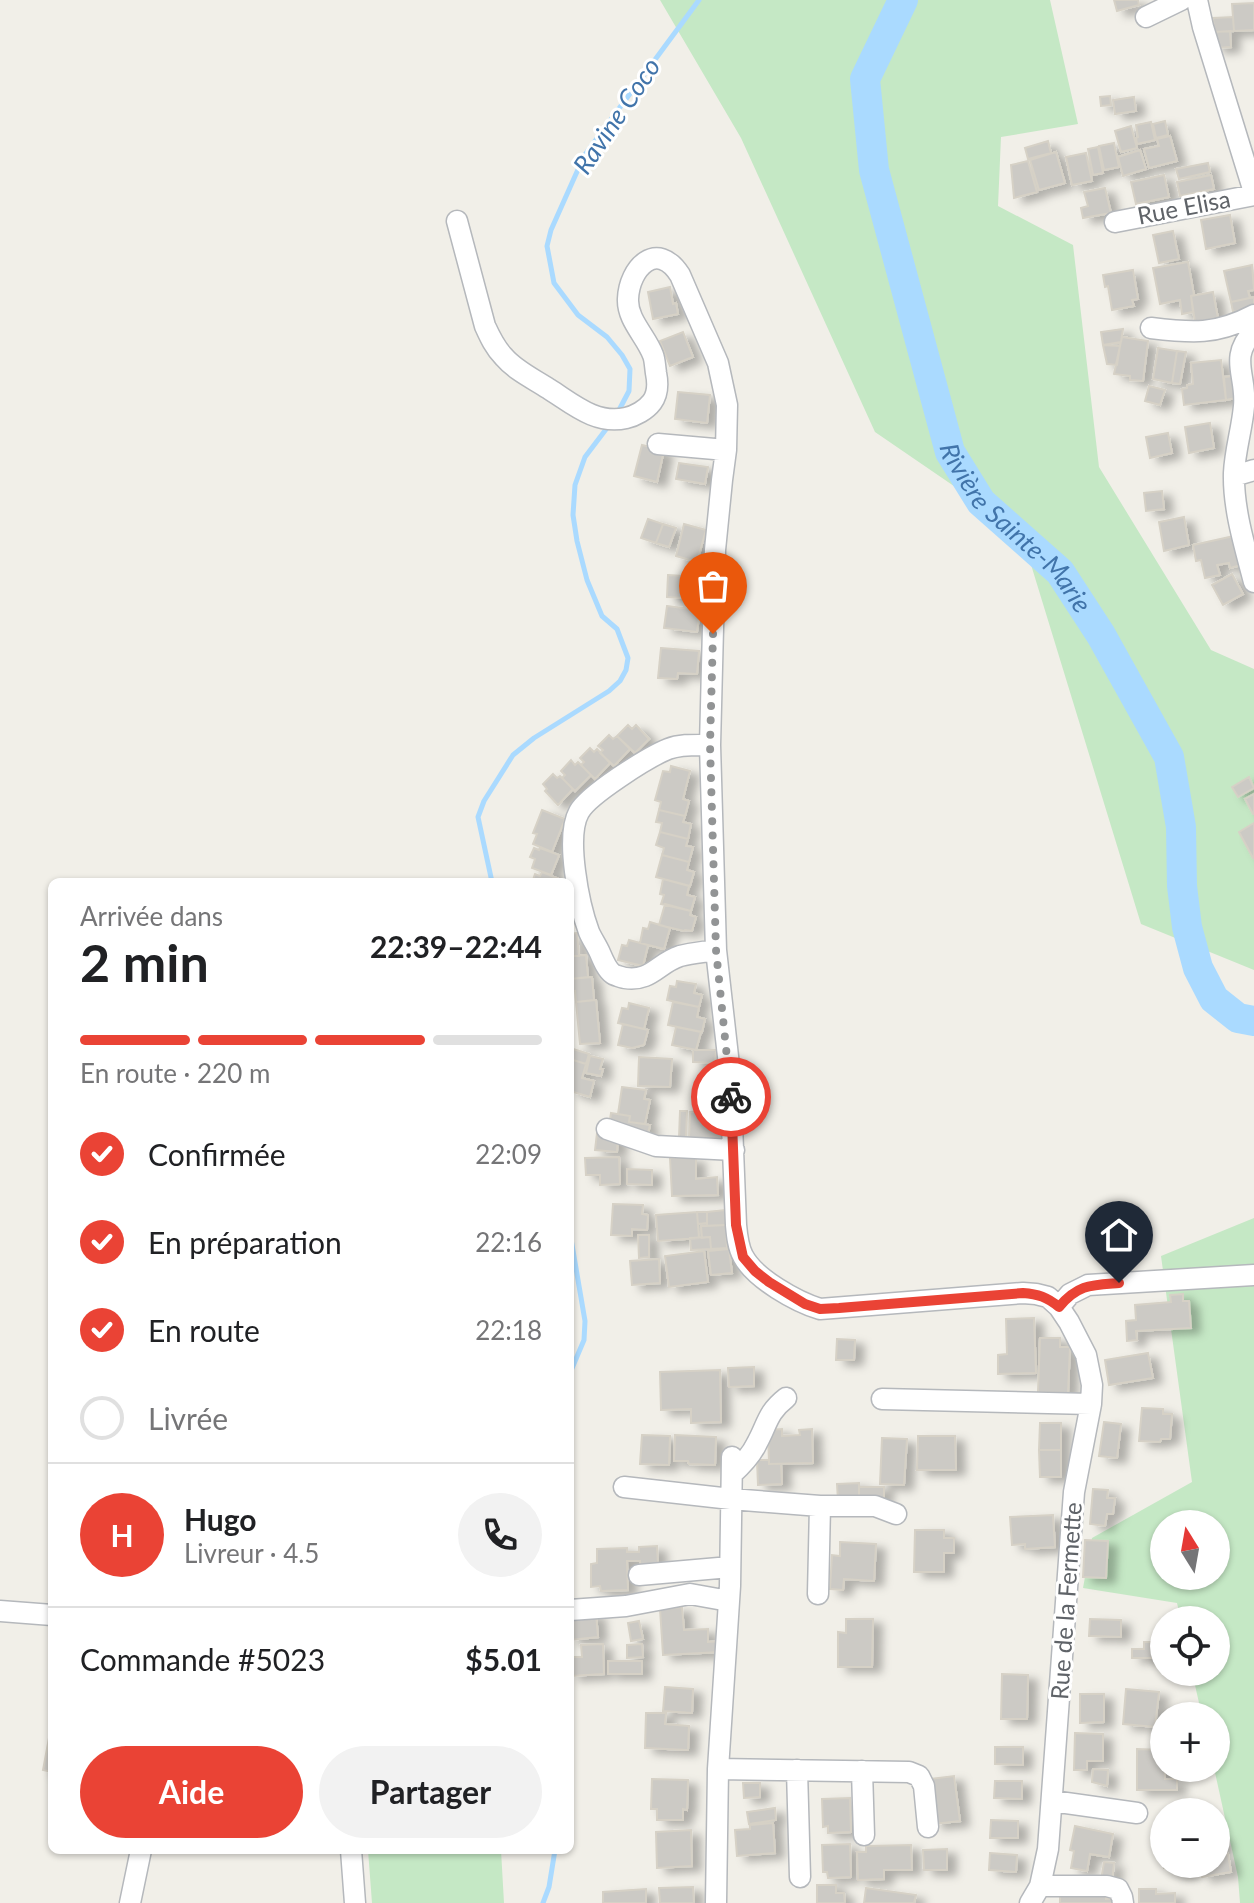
<!DOCTYPE html>
<html lang="fr">
<head>
<meta charset="utf-8">
<style>
  :root { --surface:#fff; --page:#f2f2f2; --text:#202124; --muted:#757577; --line:#e0e0e0; --accent:#ea4335 }
  body { margin:0; font-family:Lato,sans-serif; background:var(--page); color:var(--text); height:100vh; display:flex; flex-direction:column; font-size:30px; white-space:nowrap }
  * { box-sizing:border-box; margin:0 }
  p { font-size:26px; color:var(--muted) }
  .icon { flex:none; width:44px; height:44px; fill:none; stroke:currentColor; stroke-width:2; stroke-linecap:round; stroke-linejoin:round }
  .map { position:relative; flex:1; overflow:hidden }
  .side { position:absolute; left:48px; top:878px; width:526px; height:976px; display:flex; flex-direction:column; background:var(--surface); border-radius:12px; box-shadow:0 2px 6px #0004 }
  .side>* { flex:none }
  .needle { width:52px; rotate:349deg }
  .tools { position:absolute; left:1150px; top:1510px; display:grid; gap:16px }
  .tools a { display:grid; place-items:center; width:80px; height:80px; border-radius:50%; background:var(--surface); box-shadow:0 2px 6px #0004; font-size:40px }
  .pin { position:absolute; display:grid; place-items:center; width:68px; height:68px; color:#fff; margin:-82px -34px; border-radius:50% 50% 50% 0; rotate:-45deg; box-shadow:0 0 8px #0007 }
  .pin .icon { rotate:45deg }
  .courier { position:absolute; display:grid; place-items:center; width:80px; height:80px; margin:-40px; border:6px solid #ea4335; border-radius:50%; background:#fff; color:#222; box-shadow:0 2px 10px #0007 }
  .head em { font-style:normal; font-weight:700 }
  .head div { display:flex; flex-direction:column-reverse }
  .head { display:flex; align-items:center; justify-content:space-between; height:136px; padding:0 32px }
  h1 { font-size:52px; font-weight:700; line-height:60px }
  .bar { display:grid; grid-template-columns:repeat(4,1fr); gap:12px 8px; align-content:center; height:96px; padding:0 32px }
  .bar i { height:10px; border-radius:6px; background:var(--line) }
  .bar .on { background:var(--accent) }
  .bar p { grid-column:span 4 }
  .line { display:flex; align-items:center; gap:20px; padding:0 32px; border-top:2px solid var(--line) }
  .line div { flex:1 }
  .round { display:grid; place-items:center; flex:none; width:84px; height:84px; border-radius:42px; background:var(--page) }
  ol { padding:0 32px; list-style:none }
  li { display:flex; align-items:center; gap:24px; height:88px }
  li p { margin-inline-start:auto }
  li .icon { padding:8px; border-radius:50%; background:var(--accent); color:#fff; stroke-width:4 }
  li:last-child { color:var(--muted) }
  li i { width:44px; height:44px; border:4px solid var(--line); border-radius:50% }
  .action { display:flex; gap:16px; margin-top:auto; padding:16px 32px }
  .action a { flex:1; height:92px; border-radius:48px; background:var(--accent); color:#fff; font-size:32px; font-weight:700; line-height:92px; text-align:center }
  .action a+a { background:var(--page); color:var(--text) }
  .map>svg:first-child { display:block }
  .green { fill:#c5e8c5; fill-rule:evenodd }
  .lines { fill:none; stroke-linecap:round; stroke-linejoin:round }
  .stream { stroke:#aadaff; stroke-width:5 }
  .river { stroke:#aadaff; stroke-width:30 }
  .building { fill:#cccac5; stroke:#d6d1c6; stroke-width:2; filter:url(#shadow) }
  .minor-casing { stroke:#b5b8bc; stroke-width:23 }
  .minor { stroke:#fff; stroke-width:20 }
  .done { stroke:#929495; stroke-width:8; stroke-dasharray:0 14.4 }
  .route { stroke:#ea4335; stroke-width:10 }
  .labels { text-anchor:middle; stroke-width:6; stroke-linejoin:round; paint-order:stroke }
  .street-label { font-size:24px; fill:#5f6368; stroke:#fff }
  .water-label { font-size:26px; font-style:italic; fill:#4174aa; stroke:#fff }
</style>
</head>
<body>
<div class="map">
<svg width="1254" height="1903" viewBox="0 0 1254 1903">
  <defs>
    <filter id="shadow"><feDropShadow dx="9" dy="5" stdDeviation="4" flood-color="#0004"/></filter>
  </defs>
  <rect width="100%" height="100%" fill="#f1efe8"/>
  <path class="green" d="M660 0H1050L1078 124 1001 137 998 206 1073 245 1099 467 1211 650 1254 669V970L1141 924 1021 532 875 432 741 138Z
    M1254 1218V1903H1240L1238 1877 1214 1768H1216V1716H1202L1192 1672H1216V1620H1181L1177 1603 1083 1588 1092 1538 1192 1482 1161 1256ZM1164 1524H1216V1576H1164Z
    M368 1850H501L504 1903H372Z"/>
  <g class="lines">
    <path class="stream" d="M618 412 629 391 630 369 622 355 607 337 578 315 554 283 547 246 551 230 584 156 699 0
      M492 882 478 817 484 801 513 755 534 738 609 691 620 681 626 670 628 658 617 629 602 616 587 580 577 541 573 515 575 485 585 457 610 424
      M570 1233 585 1321 584 1340 570 1373
      M543 1903 549 1887 555 1850"/>
    <path class="river" id="s1" d="M903 0 865 79 874 170 950 452 981 502 1060 572 1101 635 1169 757 1181 827 1182 886 1187 927 1198 968 1214 999 1238 1018 1254 1021"/>
  </g>
  <path class="building" d="M1114 0H1138L1139 5 1117 11Z
    M1254 3V30L1234 31 1232 4Z
    M1233 17 1234 31 1214 32 1213 18Z
    M1230 31 1231 47 1215 48 1214 32Z
    M1110 96 1111 105 1101 106 1100 97Z
    M1134 97 1136 111 1115 114 1113 100Z
    M1165 121 1168 135 1156 138 1153 124Z
    M1151 122 1155 140 1137 144 1136 138 1138 137 1136 125Z
    M1131 126 1137 148 1121 152 1115 131Z
    M1170 136 1177 161 1149 168 1144 149 1159 146 1157 139Z
    M1048 141 1051 153 1028 159 1025 148Z
    M1114 143 1119 167 1104 170 1099 146Z
    M1098 147 1103 173 1093 175 1088 149Z
    M1140 150 1146 169 1123 176 1118 157Z
    M1056 152 1065 183 1039 190 1030 160Z
    M1086 153 1092 181 1072 185 1066 157Z
    M1028 161 1037 192 1014 198 1011 165Z
    M1208 163 1210 172 1179 179 1176 169Z
    M1164 175 1169 197 1136 204 1131 182Z
    M1211 175 1214 189 1180 196 1177 182Z
    M1105 188 1111 213 1083 218 1081 208 1088 206 1084 192Z
    M1230 215 1235 243 1206 249 1201 220Z
    M1173 231 1179 259 1159 263 1153 235Z
    M1188 262 1194 295 1191 296 1193 312 1182 314 1180 300 1160 304 1153 268Z
    M1252 265 1254 290 1248 291 1250 298 1231 302 1224 271Z
    M1133 270 1138 299 1132 300 1134 306 1112 310 1108 286 1105 287 1103 275Z
    M670 287 673 304 676 303 678 314 653 319 648 292Z
    M1213 292 1218 318 1195 322 1191 296Z
    M1254 297V307L1233 312 1231 302Z
    M1123 329 1121 342 1103 345 1101 332Z
    M683 332 693 357 670 366 660 341Z
    M1122 337 1148 341 1143 381 1130 380V376L1114 374Z
    M1103 345 1120 346 1117 365 1107 364Z
    M1158 348 1177 351 1172 383 1153 379Z
    M1177 351 1186 352 1180 384 1172 383Z
    M1221 360 1226 400 1184 405 1182 389 1187 388V385L1193 384 1191 363Z
    M1234 376 1236 398 1226 400 1224 377Z
    M1149 386 1165 390 1160 405 1145 401Z
    M678 392 710 395 707 423 675 419Z
    M1210 423 1214 448 1189 453 1185 427Z
    M1168 433 1172 453 1150 458 1146 437Z
    M642 445 664 450 657 482 634 476Z
    M679 463 708 467 705 484 676 479Z
    M1162 491 1164 509 1146 511 1144 493Z
    M1184 517 1189 545 1164 551 1159 522Z
    M648 519 663 524 656 543 641 538Z
    M663 524 676 528 669 547 656 543Z
    M684 524 706 530 697 562 676 556Z
    M1234 536 1241 565 1230 568 1229 563 1217 565 1220 575 1205 578 1201 560 1196 561 1193 545Z
    M1232 574 1243 594 1223 605 1212 585Z
    M668 575 701 577 700 599 667 597Z
    M667 606 700 610 697 632 664 628Z
    M661 648 699 651 697 674 678 673 677 679 658 678Z
    M628 725 632 729 636 725 649 739 635 753 617 736Z
    M609 735 613 739 617 736 630 749 614 766 600 753 603 750 598 746Z
    M590 748 594 752 597 749 610 763 595 779 581 765 584 762 580 758Z
    M571 760 575 765 578 762 591 775 575 791 562 778 565 775 561 771Z
    M671 766 690 771 683 799 689 801 685 816 659 810 661 802 655 800 663 771 670 772Z
    M553 774 557 778 560 776 573 789 558 805 545 791 547 789 543 784Z
    M1249 777 1254 788 1238 797 1232 787Z
    M1254 794V814H1253L1245 799Z
    M542 810 565 819 552 852 533 844 537 834 533 833Z
    M659 810 685 816 683 822 691 824 688 839 660 832 662 823 656 822Z
    M1254 823V857L1253 858 1239 832Z
    M660 832 688 839 686 846 693 847 689 862 662 855 664 848 656 845Z
    M534 848 539 850 540 848 559 855 551 875 532 868 535 859 530 857Z
    M662 855 689 862 687 870 694 872 690 886 656 877Z
    M542 872 559 879 558 882H537L533 880 535 874 540 876Z
    M663 879 689 886 687 895 695 897 691 911 661 904 664 895 660 894Z
    M665 904 691 911 690 915 696 917 692 931 685 930 684 931 659 925Z
    M650 922 670 928 664 949 640 943 643 928 648 929Z
    M577 933 579 956H570V934Z
    M629 940 648 945 643 966 618 960 622 945 627 946Z
    M586 955 588 977 570 979V956Z
    M592 977 594 1000 576 1002 575 991 570 992V979Z
    M677 981 696 984 694 993 702 995 699 1007 667 1000 670 986 676 987Z
    M596 1000 600 1043 580 1044 576 1002Z
    M673 1002 699 1007 697 1017 705 1019 702 1032 668 1025Z
    M629 1003 649 1008 644 1029 618 1023 622 1008 628 1009Z
    M623 1024 648 1030 644 1045 632 1048 618 1045Z
    M676 1027 701 1032 696 1050 672 1045Z
    M570 1048 589 1054 586 1064 570 1059Z
    M693 1050H716L715 1063 693 1062Z
    M590 1056 603 1059 600 1069H603L601 1076 586 1073Z
    M639 1057 672 1059 670 1087 638 1086Z
    M570 1059 586 1064 582 1078 594 1081 590 1097 570 1091Z
    M622 1087 646 1090 644 1099 650 1100 645 1124 629 1122 630 1116 618 1114Z
    M697 1107H711V1112H722V1139L689 1138 690 1112H697Z
    M680 1111H687L686 1138H679Z
    M611 1113 630 1116 629 1122 650 1125 648 1134 609 1126Z
    M597 1133 618 1135 617 1152 595 1150Z
    M619 1157 620 1184 600 1185V1175H586L585 1158Z
    M670 1158H696V1179L717 1177 718 1195 672 1196Z
    M627 1169 652 1170V1185L627 1184Z
    M613 1204 643 1205 642 1214 648 1215 647 1230 632 1229V1236L611 1235Z
    M725 1210 726 1225 707 1226V1212Z
    M697 1212 699 1238 658 1241 656 1215Z
    M697 1212H707V1223L698 1224Z
    M726 1225 727 1248 711 1249 710 1237 702 1238 701 1226Z
    M638 1235H649V1257L639 1258Z
    M710 1237 711 1249 691 1250 690 1238Z
    M729 1249 732 1273 711 1275 708 1251Z
    M704 1251 708 1282 669 1287 665 1256Z
    M659 1259 660 1283 632 1285 630 1261Z
    M1183 1294V1301H1189L1191 1328 1136 1331 1137 1340 1127 1341 1126 1321 1136 1320 1135 1305 1171 1302 1170 1295Z
    M1034 1318 1036 1373 998 1374V1355L1007 1354 1006 1319Z
    M1040 1338H1060V1347H1070L1068 1393 1038 1392Z
    M837 1339 855 1340 854 1360H836Z
    M1148 1353 1153 1378 1109 1385 1105 1360Z
    M754 1367V1386L729 1387 728 1368Z
    M720 1370 721 1422 691 1423V1409L661 1410 660 1372Z
    M1142 1408 1163 1409V1414H1172L1170 1439H1161L1160 1442 1139 1441Z
    M1104 1422 1121 1424 1117 1458 1099 1456Z
    M1040 1423H1061V1450H1039Z
    M782 1429V1436L800 1435 799 1430 812 1429 813 1463 769 1464 768 1430Z
    M642 1435 670 1436 669 1465 640 1464Z
    M675 1435 716 1437 715 1465 689 1464 688 1461H674Z
    M918 1436H955L956 1470H917Z
    M882 1438 907 1439 904 1485 880 1484Z
    M1039 1450H1061V1477H1040Z
    M757 1460H769V1464H781L782 1484 758 1485Z
    M859 1483V1500H838L837 1484Z
    M859 1487H884V1499L859 1500Z
    M1093 1489 1108 1490 1107 1498H1115L1113 1514H1107L1105 1526 1090 1524Z
    M1053 1515 1055 1547 1025 1549V1544L1012 1545 1010 1517Z
    M915 1530H944V1538H954V1553H944V1572H914Z
    M1085 1540 1108 1541 1106 1578 1083 1577Z
    M840 1542 876 1544 874 1581 844 1579 843 1590 830 1589 832 1555 840 1556Z
    M657 1546 658 1564 640 1565V1561H627L628 1590 601 1591 600 1586 591 1587V1564L597 1563V1549L627 1548V1552H639V1547Z
    M682 1607 684 1630 708 1629V1642L720 1641 721 1652 663 1655 660 1609Z
    M596 1613 598 1637 570 1640V1616Z
    M846 1619H873L872 1667H838V1632L846 1633Z
    M1090 1619 1121 1620V1637L1089 1636Z
    M639 1621 643 1639 631 1641 628 1623Z
    M1144 1642H1164V1649H1157V1658H1132V1649H1144Z
    M603 1644 604 1674 570 1676V1657H582L581 1645Z
    M642 1644 643 1657 627 1658V1645Z
    M608 1661H642V1674H608Z
    M1002 1674 1028 1675 1027 1719H1001Z
    M665 1687 693 1689 692 1713 663 1711Z
    M1126 1689 1159 1692 1155 1727 1123 1724Z
    M1080 1694H1104V1722L1080 1723Z
    M646 1713H666L665 1724 689 1726 688 1750 645 1748Z
    M51 1727 52 1728V1772L43 1770Z
    M1075 1733 1103 1734V1761H1087V1770H1074Z
    M995 1747H1023V1765L995 1764Z
    M1137 1749 1164 1750 1165 1779H1177V1790H1137Z
    M1093 1769 1108 1770 1107 1786 1092 1782Z
    M954 1776 960 1821 934 1824 929 1779Z
    M652 1779 688 1780 687 1810 683 1809V1820H657V1809H651Z
    M995 1781H1022V1799L994 1798Z
    M743 1783H760V1797L744 1798Z
    M850 1798 851 1832 828 1833V1826L823 1827 822 1799Z
    M775 1808 776 1820 749 1824 747 1812Z
    M991 1820 1018 1821V1838H990Z
    M773 1823 775 1853 737 1856 735 1830 750 1829V1825Z
    M1075 1826 1113 1834 1109 1857 1090 1854 1087 1871 1071 1868 1074 1851 1070 1850Z
    M691 1830 692 1866 657 1868 656 1832Z
    M1223 1836 1225 1849 1216 1851V1837Z
    M850 1844 851 1877 828 1878 827 1872H823L822 1845Z
    M911 1845 912 1870H884V1879L858 1880 857 1852H866V1846Z
    M947 1849V1870H924L923 1850Z
    M990 1853 1017 1855 1016 1872 989 1870Z
    M1228 1854 1231 1872 1202 1877 1200 1864H1216V1856Z
    M1104 1862 1114 1863 1112 1882 1101 1880Z
    M1164 1864H1189V1873H1173V1867L1164 1868Z
    M817 1885H836V1893H844L845 1903H817Z
    M693 1887 694 1903H660L659 1888Z
    M866 1888 916 1895 914 1903H864Z
    M646 1889V1903H603V1892Z
    M1139 1889H1156V1894L1175 1893V1903H1139Z
    M1106 1890V1899L1115 1898V1903H1060V1893Z"/>
  <g class="lines">
    <g class="minor-casing">
      <path id="minor" d="M1197 0 1203 27 1254 192
        M1146 17 1181 0
        M457 221 485 326C490 337 495 348 504 357 516 371 534 379 549 389 573 404 596 425 626 418 635 416 646 410 652 402 658 394 658 383 656 373 655 367 655 360 653 355 646 336 627 320 628 299 629 268 657 239 680 275L718 363 727 405 726 450 722 480 715 550 710 745 716 950 730 1074 736 1225C737 1236 738 1247 743 1256 755 1279 797 1302 820 1309L1023 1293 1036 1294 1048 1297 1059 1307 1069 1322 1086 1355 1092 1385 1091 1404 1074 1492 1048 1849 1040 1886 1030 1903
        M1115 222 1254 195
        M1151 328C1192 333 1216 335 1254 315
        M1254 331C1228 358 1247 375 1244 406 1242 429 1235 450 1234 473 1233 509 1245 547 1254 582
        M658 444 726 450
        M1234 476 1254 470
        M710 745C695 745 681 744 668 749 648 757 588 795 579 812 565 837 579 905 589 932 592 939 597 946 600 953 603 960 607 970 613 974 614 975 624 978 625 978 651 982 658 963 680 956 691 953 704 952 716 950
        M607 1129 656 1146 734 1150
        M1059 1307 1070 1294 1088 1285 1254 1275
        M882 1399 1091 1404
        M732 1474C742 1465 751 1456 757 1443 768 1423 767 1413 786 1398
        M624 1487 731 1499 820 1506H875L896 1514
        M639 1575 730 1567
        M818 1594 820 1506
        M570 1610 626 1606 690 1594 729 1601
        M0 1611 52 1615
        M718 1769 909 1772 919 1776 924 1786 928 1827
        M797 1770 800 1877
        M862 1771 864 1835
        M1052 1801 1137 1813
        M351 1850 355 1903
        M1040 1886H1107L1118 1889 1122 1897 1123 1903
        M130 1903 141 1850
        M716 1903 718 1769 730 1586 732 1457"/>
    </g>
    <use href="#minor" class="minor"/>
  </g>
  <g class="lines">
    <path class="done" d="M713 634 710 745 716 950 731 1097"/>
    <path class="route" d="M731 1097 736 1225 743 1257 755 1271 769 1282 805 1304 820 1309 839 1308 1023 1293C1038 1294 1047 1297 1059 1307 1078 1284 1092 1285 1119 1283"/>
  </g>
  <g class="labels">
    <g class="street-label">
      <text transform="translate(1184 208) rotate(-11)" y="8">Rue Elisa</text>
      <text transform="translate(1067 1601) rotate(-86)" y="8">Rue de la Fermette</text>
    </g>
    <g class="water-label">
      <text transform="translate(617 116) rotate(-56)" y="9">Ravine Coco</text>
      <text dy="9" stroke="none"><textPath href="#s1" startOffset="572">Rivière Sainte-Marie</textPath></text>
    </g>
  </g>
</svg>
<div class="tools">
<a><svg class="needle" viewBox="-14 -14 28 28"><path d="M0-13l5 13h-10z" fill="#e53935"/><path d="M0 13l5-13h-10z" fill="#757577"/></svg></a>
<a><svg class="icon" aria-label="locate" viewBox="0 0 24 24"><circle cx="12" cy="12" r="6"/><path d="M12 2v4M12 18v4M2 12h4M18 12h4"/></svg></a>
<a>+</a>
<a>−</a>
</div>
<div class="pin" style="left:713px;top:634px;background:#ea580c"><svg class="icon" aria-label="bag" viewBox="0 0 24 24"><path d="M5 8h14l-1 12H6zM9 8a3 3 0 0 1 6 0"/></svg></div>
<div class="pin" style="left:1119px;top:1283px;background:#1f2937"><svg class="icon" aria-label="home" viewBox="0 0 24 24"><path d="M3 11l9-7 9 7M6 9v11h12V9"/></svg></div>
<div class="courier" style="left:731px;top:1097px"><svg class="icon" aria-label="bike" viewBox="0 0 24 24"><circle cx="6" cy="16" r="4"/><circle cx="18" cy="16" r="4"/><path d="M6 16l4-8h5l3 8M10 8l3 8H6M13 5h3"/></svg></div>
<section class="side">
<div class="head"><div><h1>2 min</h1><p>Arrivée dans</p></div><em>22:39–22:44</em></div>
<div class="bar"><i class="on"></i><i class="on"></i><i class="on"></i><i></i><p>En route · 220 m</p></div>
<ol>
<li><svg class="icon" aria-label="check" viewBox="0 0 24 24"><path d="M5 12l5 5 9-10"/></svg>Confirmée<p>22:09</p></li>
<li><svg class="icon" aria-label="check" viewBox="0 0 24 24"><path d="M5 12l5 5 9-10"/></svg>En préparation<p>22:16</p></li>
<li><svg class="icon" aria-label="check" viewBox="0 0 24 24"><path d="M5 12l5 5 9-10"/></svg>En route<p>22:18</p></li>
<li><i></i>Livrée</li>
</ol>
<div class="line" style="height:144px"><b class="round" style="background:var(--accent);color:#fff">H</b><div><b>Hugo</b><p>Livreur · 4.5</p></div><a class="round"><svg class="icon" aria-label="phone" viewBox="0 0 24 24"><path d="M5 4h4l2 5-3 2q2 4 5 5l2-3 5 2v4C11 20 4 13 5 4z"/></svg></a></div>
<div class="line" style="height:104px"><div>Commande #5023</div><b>$5.01</b></div>
<div class="action"><a>Aide</a><a>Partager</a></div>
</section>
</div>
</body>
</html>
